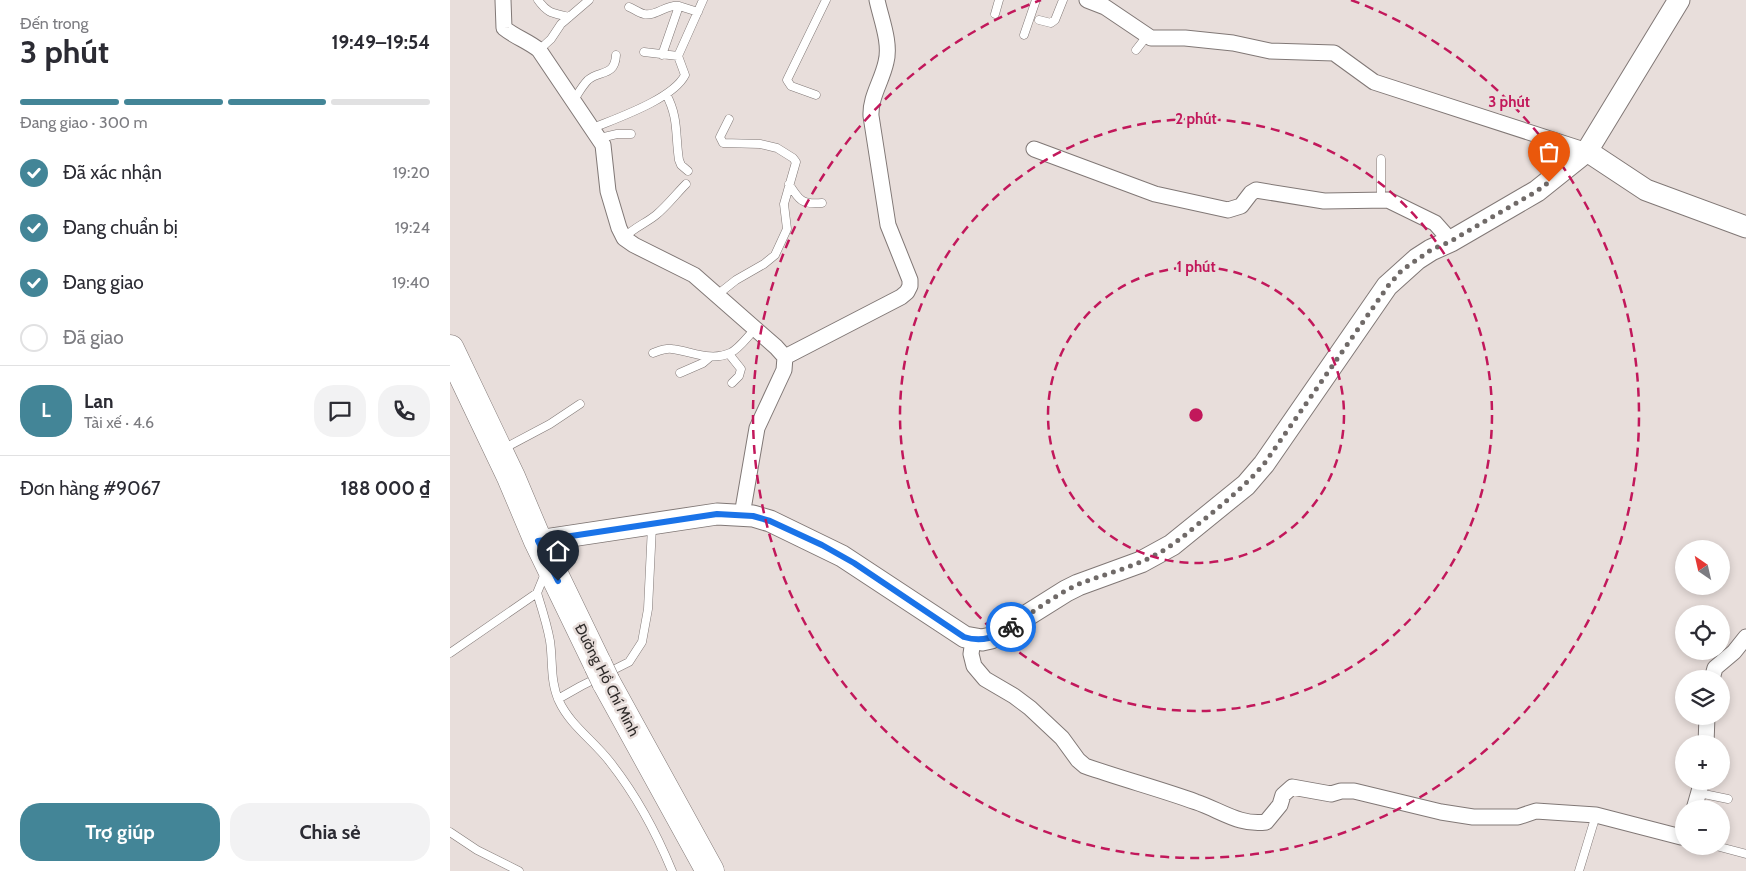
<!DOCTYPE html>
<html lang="vi">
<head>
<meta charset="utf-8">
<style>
  :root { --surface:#fff; --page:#f2f2f3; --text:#2b2b33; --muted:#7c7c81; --line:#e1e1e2; --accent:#438597 }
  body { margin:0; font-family:Cabin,sans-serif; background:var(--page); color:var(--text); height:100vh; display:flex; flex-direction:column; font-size:19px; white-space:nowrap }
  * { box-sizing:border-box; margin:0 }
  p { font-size:16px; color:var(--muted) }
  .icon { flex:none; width:28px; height:28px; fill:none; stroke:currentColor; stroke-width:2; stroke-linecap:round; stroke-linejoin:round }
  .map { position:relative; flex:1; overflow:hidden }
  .drawer { display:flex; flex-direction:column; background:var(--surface); width:450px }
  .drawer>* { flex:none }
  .needle { width:32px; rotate:326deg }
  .buttons { position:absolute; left:1225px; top:540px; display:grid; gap:10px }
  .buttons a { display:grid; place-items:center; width:55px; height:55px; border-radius:50%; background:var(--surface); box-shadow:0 2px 8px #0003; font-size:25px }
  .pin { position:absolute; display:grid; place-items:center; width:42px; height:42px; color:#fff; margin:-51px -21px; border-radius:50% 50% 50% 0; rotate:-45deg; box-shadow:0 0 5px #0007 }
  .pin .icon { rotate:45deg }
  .courier { position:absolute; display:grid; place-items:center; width:50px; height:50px; margin:-25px; border:4px solid #1a73e8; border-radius:50%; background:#fff; color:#222; box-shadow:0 1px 6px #0007 }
  .summary em { font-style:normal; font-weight:700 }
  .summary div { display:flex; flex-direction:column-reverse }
  .summary { display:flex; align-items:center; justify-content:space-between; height:85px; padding:0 20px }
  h1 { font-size:32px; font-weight:700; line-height:38px }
  .bar { display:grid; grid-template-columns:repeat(4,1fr); gap:8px 5px; align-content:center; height:60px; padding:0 20px }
  .bar i { height:6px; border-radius:4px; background:var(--line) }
  .bar .current { background:var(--accent) }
  .bar p { grid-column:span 4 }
  .line { display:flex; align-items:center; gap:12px; padding:0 20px; border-top:1px solid var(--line) }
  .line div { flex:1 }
  .round { display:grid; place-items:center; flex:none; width:52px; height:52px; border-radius:20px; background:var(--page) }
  ol { padding:0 20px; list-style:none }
  li { display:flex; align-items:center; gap:15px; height:55px }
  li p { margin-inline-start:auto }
  li .icon { padding:5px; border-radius:50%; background:var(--accent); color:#fff; stroke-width:4 }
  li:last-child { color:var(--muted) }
  li i { width:28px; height:28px; border:2px solid var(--line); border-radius:50% }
  .cta { display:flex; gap:10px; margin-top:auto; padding:10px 20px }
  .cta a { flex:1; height:58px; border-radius:20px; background:var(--accent); color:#fff; font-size:20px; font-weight:700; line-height:58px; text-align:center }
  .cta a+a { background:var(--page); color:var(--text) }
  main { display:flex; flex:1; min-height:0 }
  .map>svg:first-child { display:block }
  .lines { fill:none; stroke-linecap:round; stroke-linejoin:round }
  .lane-casing { stroke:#817876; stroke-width:9 }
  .street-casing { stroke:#817876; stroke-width:17 }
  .secondary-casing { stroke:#817876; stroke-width:23 }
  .highway-casing { stroke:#817876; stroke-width:29 }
  .lane { stroke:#fff; stroke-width:8 }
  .street { stroke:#fff; stroke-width:15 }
  .secondary { stroke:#fff; stroke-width:21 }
  .highway { stroke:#fff; stroke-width:28 }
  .highway-bridge-casing { stroke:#817876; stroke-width:29; stroke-linecap:butt }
  .highway-bridge { stroke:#fff; stroke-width:28 }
  .done { stroke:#706a68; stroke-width:5; stroke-dasharray:0 9 }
  .route { stroke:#1a73e8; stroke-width:6 }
  .ring { fill:none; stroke:#c2185b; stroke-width:2.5; stroke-dasharray:9 6 }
  .labels { text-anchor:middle; stroke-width:5; stroke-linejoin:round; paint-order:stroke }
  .street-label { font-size:15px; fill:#2f2b2a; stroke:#e8dedb }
  .centre { fill:#c2185b; stroke:#e8dedb; stroke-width:2.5 }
  .ring-label { font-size:15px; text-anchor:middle; font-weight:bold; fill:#c2185b; stroke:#e8dedb; stroke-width:5; stroke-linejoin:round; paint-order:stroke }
</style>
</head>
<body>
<main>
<section class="drawer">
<div class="summary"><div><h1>3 phút</h1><p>Đến trong</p></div><em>19:49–19:54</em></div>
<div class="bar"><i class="current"></i><i class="current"></i><i class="current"></i><i></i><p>Đang giao · 300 m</p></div>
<ol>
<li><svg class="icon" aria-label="check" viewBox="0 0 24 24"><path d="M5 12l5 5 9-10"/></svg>Đã xác nhận<p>19:20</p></li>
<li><svg class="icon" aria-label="check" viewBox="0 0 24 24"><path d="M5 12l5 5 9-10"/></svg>Đang chuẩn bị<p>19:24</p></li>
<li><svg class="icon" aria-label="check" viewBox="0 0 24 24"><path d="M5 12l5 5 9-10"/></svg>Đang giao<p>19:40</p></li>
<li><i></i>Đã giao</li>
</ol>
<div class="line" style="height:90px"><b class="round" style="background:var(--accent);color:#fff">L</b><div><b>Lan</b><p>Tài xế · 4.6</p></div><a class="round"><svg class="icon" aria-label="chat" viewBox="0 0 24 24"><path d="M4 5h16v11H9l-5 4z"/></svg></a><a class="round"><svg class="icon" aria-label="phone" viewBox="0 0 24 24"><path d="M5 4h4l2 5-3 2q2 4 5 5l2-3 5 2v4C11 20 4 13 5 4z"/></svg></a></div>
<div class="line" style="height:65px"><div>Đơn hàng #9067</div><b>188 000 ₫</b></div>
<div class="cta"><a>Trợ giúp</a><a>Chia sẻ</a></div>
</section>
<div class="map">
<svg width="1296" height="871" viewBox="0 0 1296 871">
  <rect width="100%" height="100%" fill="#e8dedb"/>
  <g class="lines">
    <g class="lane-casing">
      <path id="lane" d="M88 0C98 14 103 13 119 17
        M229 6 248 12
        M179 7C184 9 189 13 194 14 206 17 216 4 229 6L212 55
        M545 14 549 0
        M589 20 601 23 605 20 613 0
        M574 35 586 0
        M89 50 101 39 111 24 139 0
        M686 50 697 36
        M194 52 228 56 253 0
        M216 94C229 118 225 135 229 160L231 165 238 171
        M366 95 341 86 337 80 376 0
        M123 101C128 94 132 86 138 80 149 70 165 77 166 55
        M143 128C167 118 223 99 235 75L228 56
        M150 138 167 134H181
        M931 159V200
        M339 184C349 200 352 205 372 203
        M174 238C184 227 195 224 206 215 217 206 226 194 236 184
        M267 295 286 280 314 264 325 255 337 229 334 204 346 162 343 158 327 148 310 144 273 143 270 137 279 119
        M203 353C209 351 215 348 222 349 241 351 260 362 280 353 289 349 298 336 305 329
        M279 354 291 369 289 376 282 383
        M230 373 253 363 260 357
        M53 449 100 424 130 404
        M87 593C92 609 97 624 100 641 103 661 100 682 109 701 120 725 144 741 160 762 186 795 206 832 222 871
        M0 653 87 593 96 571
        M108 699 131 686 179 662 192 642 198 609 202 526
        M1249 793 1278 799
        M0 832 27 850 69 871
        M1266 846 1296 854
        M1129 871 1146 815"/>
    </g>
    <g class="street-casing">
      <path id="street" d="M53 0 54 28C65 37 78 41 89 50L153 145 158 191 169 228 174 238 184 245 244 275 326 347 335 357 334 370 307 428 292 515
        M637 0 655 7 701 38H735L783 43 820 51 884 53 924 82 1137 151
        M584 149 705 194 778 210 791 206 801 193 806 190 874 201 938 200 985 223 1001 241
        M335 357 451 297 457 292 460 286V280L438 225 421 116C420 97 432 81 436 62 441 43 431 19 427 0
        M523 640 521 654 524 666 535 679 564 696 580 708 612 738 628 760 635 766C672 779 710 789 746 802 770 810 790 826 816 822L830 805 833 795 842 787 881 794 891 791H904L991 812 1023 817H1068L1086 811 1146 815 1231 837 1234 831
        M1262 679 1265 668 1284 652 1296 637
        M1256 744 1257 716
        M1244 809 1252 781"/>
    </g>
    <g class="secondary-casing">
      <path id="secondary" d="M1229 0 1137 151 1196 190 1296 227
        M88 541 267 514 303 516 320 521 392 556 515 637 532 640 541 638 616 591 628 585 691 562 722 545 796 485 814 464 937 286 967 259 981 250 1001 241 1087 191 1137 151"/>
    </g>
    <g class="highway-casing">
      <path id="highway" d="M0 349 61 477 88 541 148 665
        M156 682 260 871"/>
    </g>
    <use href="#lane" class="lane"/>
    <use href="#street" class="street"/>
    <use href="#secondary" class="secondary"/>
    <use href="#highway" class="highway"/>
    <g class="highway-bridge-casing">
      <path id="highway-bridge" d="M148 665 156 682"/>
    </g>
    <use href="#highway-bridge" class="highway-bridge"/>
  </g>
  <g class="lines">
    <path class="done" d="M561 627C583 612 605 595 629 584 654 574 682 568 707 554 722 546 734 536 747 525 771 506 794 487 814 464L938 286 952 270 981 250 1001 241 1087 191 1099 182"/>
    <path class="route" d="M108 581 88 541 267 514 303 516 320 521 372 545 404 563 514 637C533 643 545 637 561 627"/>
  </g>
  <g class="ring">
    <circle cx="746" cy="415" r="148"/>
    <circle cx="746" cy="415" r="296"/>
    <path d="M901 0A443 443 0 1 1 591 0"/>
  </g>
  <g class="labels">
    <g class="street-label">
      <text transform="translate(157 680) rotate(63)" y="5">Đường Hồ Chí Minh</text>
    </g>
  </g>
  <circle cx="746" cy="415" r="8" class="centre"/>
  <g class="ring-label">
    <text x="1059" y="107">3 phút</text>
    <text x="746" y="124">2 phút</text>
    <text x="746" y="272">1 phút</text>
  </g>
</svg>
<div class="buttons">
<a><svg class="needle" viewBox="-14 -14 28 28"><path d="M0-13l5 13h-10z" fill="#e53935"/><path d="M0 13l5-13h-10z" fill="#7c7c81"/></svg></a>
<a><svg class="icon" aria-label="locate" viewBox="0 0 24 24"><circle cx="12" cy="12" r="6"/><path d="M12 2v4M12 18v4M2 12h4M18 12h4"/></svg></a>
<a><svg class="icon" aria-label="layers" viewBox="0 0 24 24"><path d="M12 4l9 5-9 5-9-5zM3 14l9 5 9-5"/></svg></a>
<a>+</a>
<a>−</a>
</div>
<div class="pin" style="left:1099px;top:182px;background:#ea580c"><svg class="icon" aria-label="bag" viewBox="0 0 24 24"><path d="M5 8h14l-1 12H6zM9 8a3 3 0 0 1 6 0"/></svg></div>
<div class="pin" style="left:108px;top:581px;background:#1f2937"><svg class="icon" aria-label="home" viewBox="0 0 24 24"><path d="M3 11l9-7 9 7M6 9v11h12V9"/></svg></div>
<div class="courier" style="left:561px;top:627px"><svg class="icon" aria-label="bike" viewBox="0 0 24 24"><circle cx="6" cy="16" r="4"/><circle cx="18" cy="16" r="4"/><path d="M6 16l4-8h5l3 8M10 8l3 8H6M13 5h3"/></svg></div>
</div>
</main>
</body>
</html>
